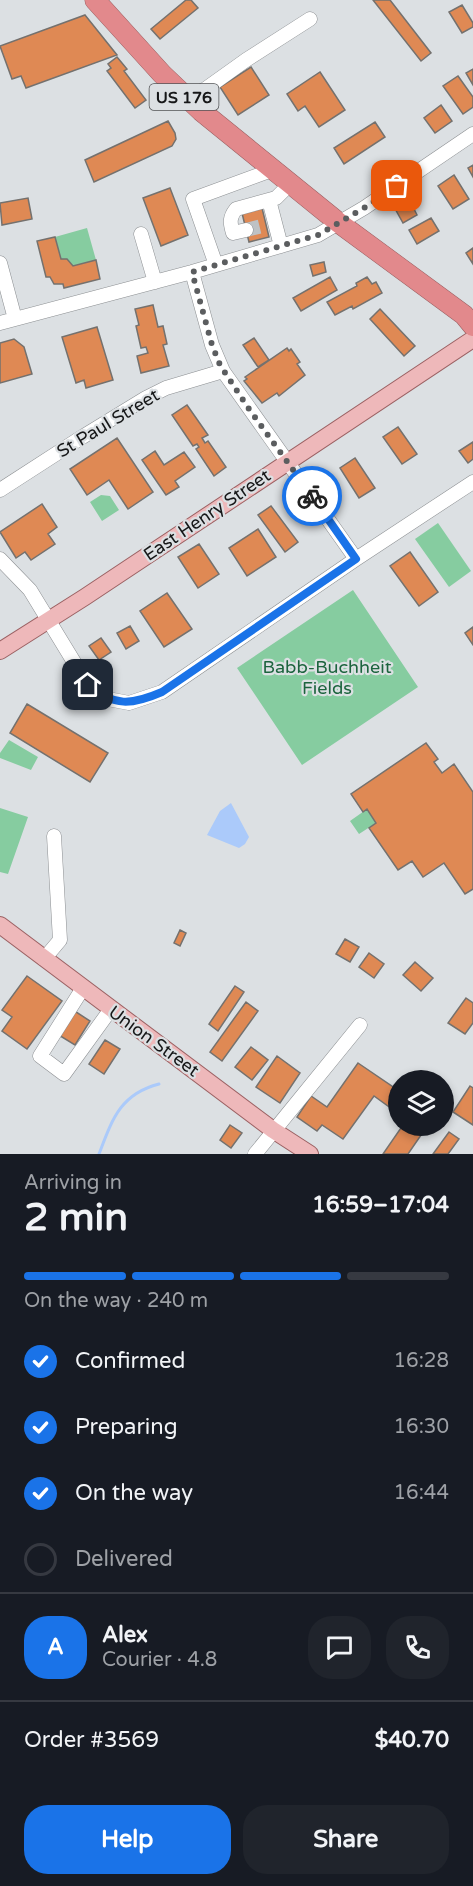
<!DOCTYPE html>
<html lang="en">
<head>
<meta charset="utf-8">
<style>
  :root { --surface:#171b24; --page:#20242c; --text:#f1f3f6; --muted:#9ea1a6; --line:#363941; --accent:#1a73e8 }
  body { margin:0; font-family:"Varela Round",sans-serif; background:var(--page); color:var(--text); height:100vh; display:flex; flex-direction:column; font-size:22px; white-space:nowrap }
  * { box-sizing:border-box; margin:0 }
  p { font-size:20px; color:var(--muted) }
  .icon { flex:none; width:33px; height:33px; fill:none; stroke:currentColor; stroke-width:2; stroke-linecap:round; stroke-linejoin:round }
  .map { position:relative; height:1154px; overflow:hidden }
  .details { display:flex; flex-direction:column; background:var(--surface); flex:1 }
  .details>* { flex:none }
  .fabs { position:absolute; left:388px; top:1070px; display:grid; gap:12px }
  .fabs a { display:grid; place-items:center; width:66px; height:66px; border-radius:50%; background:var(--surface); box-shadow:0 3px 9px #0003; font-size:30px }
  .pin { position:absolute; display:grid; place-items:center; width:51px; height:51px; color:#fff; margin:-26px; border-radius:12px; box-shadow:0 3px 9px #0006 }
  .courier { position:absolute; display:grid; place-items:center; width:60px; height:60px; margin:-30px; border:4px solid #1a73e8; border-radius:50%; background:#fff; color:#222; box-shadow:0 2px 8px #0007 }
  .head em { font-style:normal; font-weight:800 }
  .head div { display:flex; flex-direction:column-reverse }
  .head { display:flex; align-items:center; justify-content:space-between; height:102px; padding:0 24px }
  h1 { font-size:39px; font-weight:800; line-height:45px }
  .bar { display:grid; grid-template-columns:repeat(4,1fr); gap:9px 6px; align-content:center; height:72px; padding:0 24px }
  .bar i { height:8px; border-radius:4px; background:var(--line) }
  .bar .selected { background:var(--accent) }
  .bar p { grid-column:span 4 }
  .line { display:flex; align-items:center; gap:15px; padding:0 24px; border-top:2px solid var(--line) }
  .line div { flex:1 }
  .round { display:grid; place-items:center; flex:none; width:63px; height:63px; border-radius:24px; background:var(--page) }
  ol { padding:0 24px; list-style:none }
  li { display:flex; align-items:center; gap:18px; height:66px }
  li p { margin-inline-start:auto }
  li .icon { padding:6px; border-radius:50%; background:var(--accent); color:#fff; stroke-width:4 }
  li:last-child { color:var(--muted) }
  li i { width:33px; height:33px; border:3px solid var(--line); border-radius:50% }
  .action { display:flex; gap:12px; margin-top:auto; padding:12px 24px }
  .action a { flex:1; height:69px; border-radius:24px; background:var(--accent); color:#fff; font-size:24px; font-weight:800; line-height:69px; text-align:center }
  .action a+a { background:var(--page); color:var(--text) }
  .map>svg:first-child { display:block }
  .green { fill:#86cca0 }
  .water { fill:#abcafa }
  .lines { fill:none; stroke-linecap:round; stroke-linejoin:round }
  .stream { stroke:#abcafa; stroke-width:3 }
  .building { fill:#df8954; stroke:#74716e; stroke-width:1.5 }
  .minor-tunnel { stroke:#bec2c5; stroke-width:14; stroke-dasharray:14 7; stroke-linecap:butt }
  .minor-casing { stroke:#8c8f92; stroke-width:15 }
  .major-casing { stroke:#9b6163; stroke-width:18 }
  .highway-casing { stroke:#9b6163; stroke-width:21 }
  .minor { stroke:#fff; stroke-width:14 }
  .major { stroke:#eeb8ba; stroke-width:16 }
  .highway { stroke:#e2898c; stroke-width:20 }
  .done { stroke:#5b5d5f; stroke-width:6; stroke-dasharray:0 10.8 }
  .route { stroke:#1a73e8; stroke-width:8 }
  .labels { text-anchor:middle; stroke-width:4.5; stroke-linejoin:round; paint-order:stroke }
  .shield { fill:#dce0e3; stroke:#515355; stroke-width:1.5 }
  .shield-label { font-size:16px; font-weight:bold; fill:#161718 }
  .street-label { font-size:18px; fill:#161718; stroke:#dce0e3 }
  .park-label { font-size:18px; fill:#1c643e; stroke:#dce0e3 }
</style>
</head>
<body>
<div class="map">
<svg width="473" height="1154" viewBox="0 0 473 1154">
  <rect width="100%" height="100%" fill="#dce0e3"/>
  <path class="green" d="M87 228 96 260 73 266 67 259H61L55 237Z
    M101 495 110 496 119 510 102 521 90 502Z
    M438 523 471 571 449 587 415 539Z
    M353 590 418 687 302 765 237 668Z
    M9 740 38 757 31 770 0 758V753Z
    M0 808 28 817 8 874 0 872Z
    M367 809 376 823 359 834 350 821Z"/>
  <path class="water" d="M231 803 249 837 245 844 239 848 207 835 220 811Z"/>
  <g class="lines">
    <path class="stream" d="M99 1154C112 1120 120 1094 159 1084"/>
  </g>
  <path class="building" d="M186 0H191L198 8 160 39 151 29Z
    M373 0H390L431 53 421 61Z
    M462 5 473 23V27L462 33 449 12Z
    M85 15 117 55 26 88 21 76 12 79 0 46Z
    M117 57 127 69 124 71 146 100 135 108 107 71 111 68 108 64Z
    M251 67 269 95 238 115 220 87Z
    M473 69V85L466 73Z
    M320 72 345 110 319 127 305 106 298 111 287 94Z
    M458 76 473 97V107L463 114 443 86Z
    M441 105 452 121 435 133 424 118Z
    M168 121 175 133 176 139 172 146 94 182 85 160Z
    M375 122 385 137 344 164 334 148Z
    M473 165V177L468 168Z
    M454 175 469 199 453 209 438 186Z
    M170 188 188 235 161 246 143 198Z
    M28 198 32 219 2 225 0 203Z
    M410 201 417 215 403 223 393 205 398 202 401 206Z
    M262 208 269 237 249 242 242 213Z
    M431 218 439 231 417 244 409 230Z
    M55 237 61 259H67L73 266 96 260 100 279 64 288 63 284H54L50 277H46L37 241Z
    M473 248V264L466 253Z
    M324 262 326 272 313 276 310 265Z
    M330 277 337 290 301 311 293 298Z
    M367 277 372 284 376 282 382 293 353 309 352 306 335 315 327 302 357 286 356 283Z
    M153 305 158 327 163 326 167 344 163 345 169 366 141 373 137 356 148 353 146 347 141 348 136 326 139 325 135 309Z
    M380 309 415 346 404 356 370 319Z
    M97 327 113 380 86 388 84 380 76 383 62 337Z
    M254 338 269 360 258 367 243 345Z
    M14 339 24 347 32 374 0 383V343Z
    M287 348 289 351 291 349 300 362 297 364 305 375 279 396 277 393 262 403 244 381 247 379 245 377Z
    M187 405 208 435 202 438 205 443 208 441 226 467 214 476 196 449 199 447 197 444 193 446 172 415Z
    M398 427 417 454 402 464 383 437Z
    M117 438 153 492 128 509 109 480 87 495 70 469Z
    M473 442V459L468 463 459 451Z
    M155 451 164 465 184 452 195 467 175 481 179 487 166 495 142 460Z
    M355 458 375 488 359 498 340 468Z
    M42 504 57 527 48 534 55 544 31 560 25 552 16 558 0 532Z
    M271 506 298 542 285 552 258 515Z
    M258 529 276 557 247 576 229 548Z
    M199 544 219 574 198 588 178 557Z
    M410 552 438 592 419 606 390 566Z
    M167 593 192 629 164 647 140 611Z
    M130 626 139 641 126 649 117 633Z
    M473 627V645L465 633Z
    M101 638 111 652 99 660 89 646Z
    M27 704 108 753 90 782 10 733Z
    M426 743 438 759 434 762 442 773 454 764 473 792V889L465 894 444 863 423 877 412 861 398 870 369 828 376 823 367 809 363 812 351 794Z
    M180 930 186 933 180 946 174 943Z
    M345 939 359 947 350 962 336 954Z
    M369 953 384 964 374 978 359 967Z
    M415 962 433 978 421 991 403 975Z
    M27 976 62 1001 27 1049 2 1031 12 1017 2 1010Z
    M235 986 244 992 218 1031 209 1024Z
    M466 998 473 1003V1023L465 1034 448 1023Z
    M246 1002 258 1011 222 1061 210 1052Z
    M73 1010 90 1021 75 1045 57 1034Z
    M105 1040 120 1049 104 1074 89 1064Z
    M251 1047 268 1060 252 1080 235 1067Z
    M277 1056 300 1073 280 1103 256 1087Z
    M358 1063 399 1091V1114L374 1096 343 1139 322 1125 317 1131 297 1117 311 1096 327 1107Z
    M470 1086 473 1088V1125L453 1112Z
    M230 1125 242 1133 231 1148 220 1140Z
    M403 1125H428L408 1154H383Z
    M449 1132 459 1139 448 1154H433Z"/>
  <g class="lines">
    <path class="minor-tunnel" d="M246 230 266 225"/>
    <g class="minor-casing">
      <path id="minor" d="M185 97 204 90 246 60 310 19
        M269 200 281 246
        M246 230 233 233C230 223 229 218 236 209L276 198 290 184
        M141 234 155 282
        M0 263 15 319
        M216 265 193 199 272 170
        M192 272 212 345 223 371 356 559
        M0 323 192 272 318 235 364 208 473 134
        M0 490 79 439 146 398 166 388 223 371
        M0 559 30 590 88 685 99 694 108 699 129 703 162 692 356 559 473 482
        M44 959 60 940 54 836
        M83 988 40 1056 64 1074 111 1009
        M255 1154 360 1025"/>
    </g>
    <g class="major-casing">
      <path id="major" d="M0 651 85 597 473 339
        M0 925 273 1130 310 1154"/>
    </g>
    <g class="highway-casing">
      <path id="highway" d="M95 0 162 74 201 111 339 223 464 315 473 326"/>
    </g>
    <use href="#minor" class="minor"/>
    <use href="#major" class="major"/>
    <use href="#highway" class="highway"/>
  </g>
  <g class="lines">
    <path class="done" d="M312 496 249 409 220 365 212 345 192 272 318 235 364 208 397 186"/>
    <path class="route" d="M88 685C114 707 132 705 162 692L356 559 312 496"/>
  </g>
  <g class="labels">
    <rect class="shield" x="149.5" y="84" width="69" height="26" rx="4.5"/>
    <g class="shield-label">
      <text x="184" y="103">US 176</text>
    </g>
    <g class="street-label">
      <text transform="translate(108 423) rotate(-31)" y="6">St Paul Street</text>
      <text transform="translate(207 515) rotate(-34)" y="6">East Henry Street</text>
      <text transform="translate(154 1041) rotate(36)" y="6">Union Street</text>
    </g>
    <g class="park-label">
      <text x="327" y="673">Babb-Buchheit<tspan x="327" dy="21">Fields</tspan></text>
    </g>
  </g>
</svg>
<div class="fabs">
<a><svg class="icon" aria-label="layers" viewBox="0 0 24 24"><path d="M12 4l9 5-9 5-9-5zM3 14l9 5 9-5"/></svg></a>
</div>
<div class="pin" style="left:397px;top:186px;background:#ea580c"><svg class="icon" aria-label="bag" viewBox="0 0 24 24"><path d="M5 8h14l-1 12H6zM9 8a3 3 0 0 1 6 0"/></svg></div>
<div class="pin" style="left:88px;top:685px;background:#1f2937"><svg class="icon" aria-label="home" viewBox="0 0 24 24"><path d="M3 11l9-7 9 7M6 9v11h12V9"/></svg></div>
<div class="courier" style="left:312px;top:496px"><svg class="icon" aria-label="bike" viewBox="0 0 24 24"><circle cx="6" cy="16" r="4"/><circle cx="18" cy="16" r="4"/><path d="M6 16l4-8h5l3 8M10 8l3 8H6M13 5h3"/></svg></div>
</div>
<section class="details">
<div class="head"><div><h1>2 min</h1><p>Arriving in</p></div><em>16:59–17:04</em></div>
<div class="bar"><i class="selected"></i><i class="selected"></i><i class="selected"></i><i></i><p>On the way · 240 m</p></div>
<ol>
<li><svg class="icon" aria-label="check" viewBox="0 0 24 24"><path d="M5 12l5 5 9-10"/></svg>Confirmed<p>16:28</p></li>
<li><svg class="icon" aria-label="check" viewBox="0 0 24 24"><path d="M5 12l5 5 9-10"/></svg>Preparing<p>16:30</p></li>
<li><svg class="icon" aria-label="check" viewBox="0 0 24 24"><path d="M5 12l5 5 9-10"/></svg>On the way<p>16:44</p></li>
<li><i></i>Delivered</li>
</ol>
<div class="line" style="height:108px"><b class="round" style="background:var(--accent);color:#fff">A</b><div><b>Alex</b><p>Courier · 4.8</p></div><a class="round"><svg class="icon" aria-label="chat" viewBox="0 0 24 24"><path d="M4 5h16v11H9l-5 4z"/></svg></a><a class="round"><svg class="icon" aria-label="phone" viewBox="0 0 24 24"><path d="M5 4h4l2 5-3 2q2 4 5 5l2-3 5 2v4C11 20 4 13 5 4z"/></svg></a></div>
<div class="line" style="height:78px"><div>Order #3569</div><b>$40.70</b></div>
<div class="action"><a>Help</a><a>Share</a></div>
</section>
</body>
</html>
